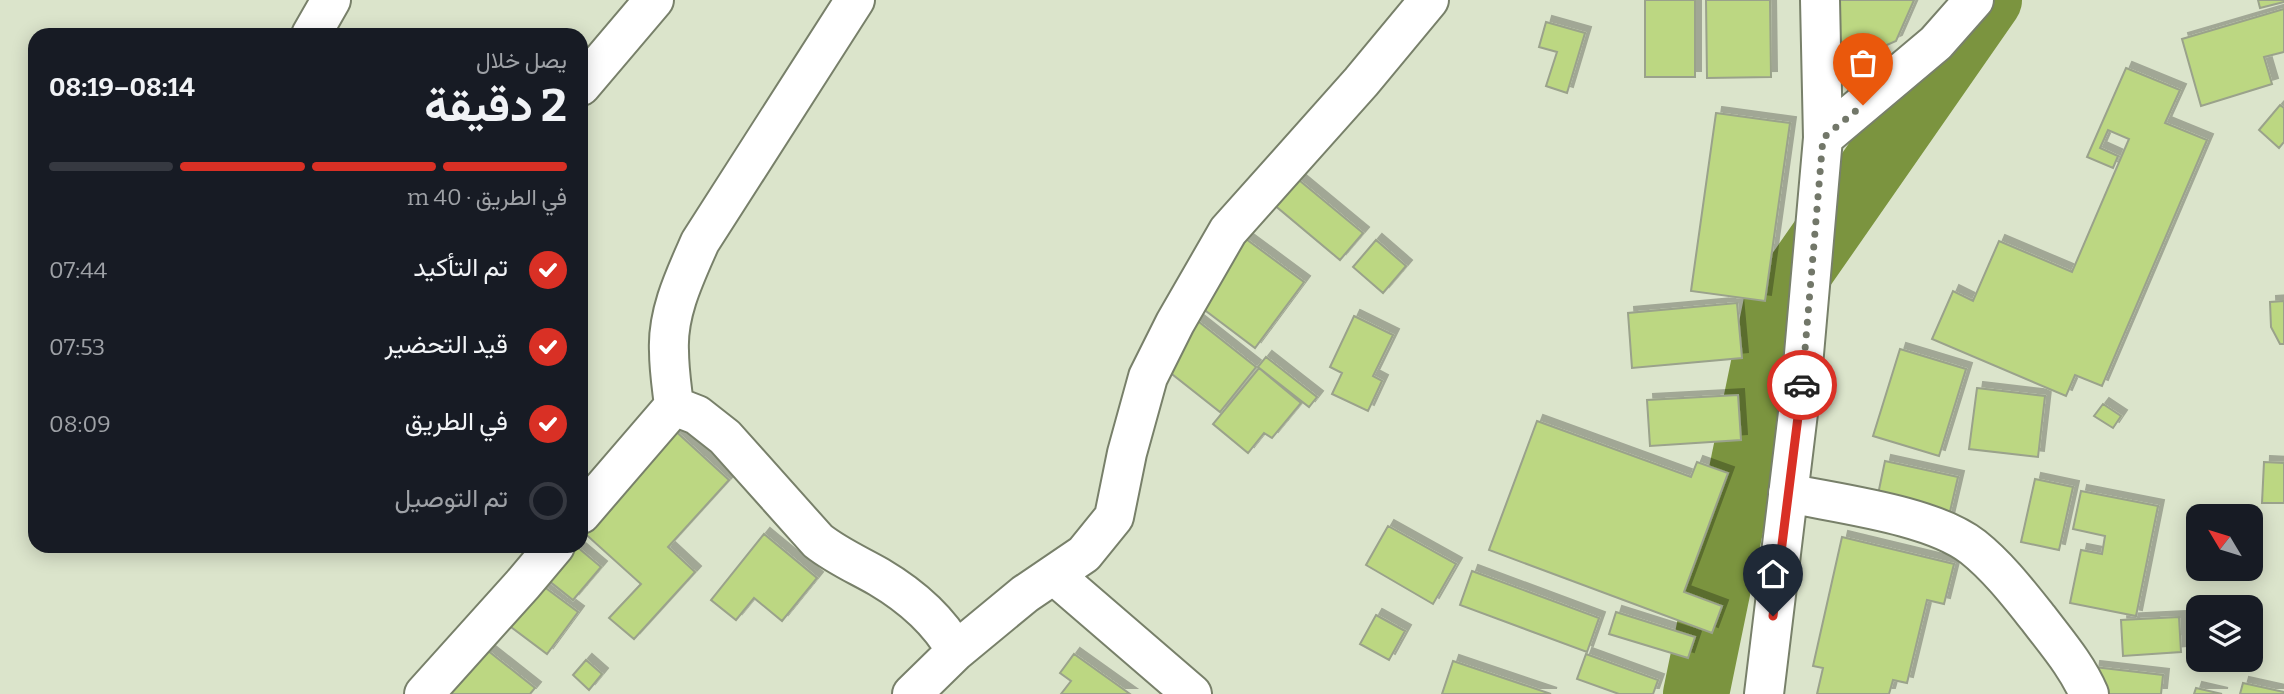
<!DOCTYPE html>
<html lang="ar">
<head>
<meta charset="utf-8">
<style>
  :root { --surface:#171b24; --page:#20242c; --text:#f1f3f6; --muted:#9ea1a6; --line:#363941; --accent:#d93025 }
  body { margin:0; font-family:Bitter,Vazirmatn,serif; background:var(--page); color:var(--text); direction:rtl; height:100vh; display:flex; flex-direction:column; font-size:26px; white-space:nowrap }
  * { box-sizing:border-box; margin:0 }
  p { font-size:23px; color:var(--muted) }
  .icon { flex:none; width:38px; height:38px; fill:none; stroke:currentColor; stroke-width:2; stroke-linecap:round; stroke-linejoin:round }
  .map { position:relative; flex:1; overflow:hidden; direction:ltr }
  .panel { position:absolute; left:28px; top:28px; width:560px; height:525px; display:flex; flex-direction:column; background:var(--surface); border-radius:21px; box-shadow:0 4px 18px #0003; direction:rtl }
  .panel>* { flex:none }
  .needle { width:46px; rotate:308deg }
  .buttons { position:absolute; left:2186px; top:504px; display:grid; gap:14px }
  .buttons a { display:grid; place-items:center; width:77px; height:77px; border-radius:14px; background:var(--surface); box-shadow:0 4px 18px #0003; font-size:35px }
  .pin { position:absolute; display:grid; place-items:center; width:60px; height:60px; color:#fff; margin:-72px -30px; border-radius:50% 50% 50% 0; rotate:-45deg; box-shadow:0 0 7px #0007 }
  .pin .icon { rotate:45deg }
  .courier { position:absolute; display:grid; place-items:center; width:70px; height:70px; margin:-35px; border:5px solid #d93025; border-radius:50%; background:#fff; color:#222; box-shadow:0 2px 9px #0007 }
  .overview em { font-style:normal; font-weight:700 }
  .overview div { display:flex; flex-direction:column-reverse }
  .overview { display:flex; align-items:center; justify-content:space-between; height:119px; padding:0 21px }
  h1 { font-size:46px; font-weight:700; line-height:52px }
  .bar { display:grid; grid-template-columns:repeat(4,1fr); gap:10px 7px; align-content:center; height:84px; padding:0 21px }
  .bar i { height:9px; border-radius:5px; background:var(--line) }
  .bar .current { background:var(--accent) }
  .bar p { grid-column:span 4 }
  ol { padding:0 21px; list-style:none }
  li { display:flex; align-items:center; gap:21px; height:77px }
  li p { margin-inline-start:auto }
  li .icon { padding:7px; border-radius:50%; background:var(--accent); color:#fff; stroke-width:4 }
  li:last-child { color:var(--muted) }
  li i { width:38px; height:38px; border:4px solid var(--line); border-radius:50% }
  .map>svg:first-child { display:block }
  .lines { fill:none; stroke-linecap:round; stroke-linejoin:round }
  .river { stroke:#7b943f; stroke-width:66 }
  .building { fill:#bcd782; stroke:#9aa28b; stroke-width:2; filter:url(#shadow) }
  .minor-casing { stroke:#78806a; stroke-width:42 }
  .minor { stroke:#fff; stroke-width:38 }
  .done { stroke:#727769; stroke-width:7; stroke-dasharray:0 12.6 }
  .route { stroke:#d93025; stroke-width:9 }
</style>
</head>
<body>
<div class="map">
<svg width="2284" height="694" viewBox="0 0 2284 694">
  <defs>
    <filter id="shadow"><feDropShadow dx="6" dy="-6" stdDeviation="0" flood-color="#0004"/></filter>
  </defs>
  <rect width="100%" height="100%" fill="#dbe4cb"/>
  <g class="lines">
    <path class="river" d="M1696 694 1776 306 1989 0"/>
  </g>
  <path class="building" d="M1645 0H1695V77H1645Z
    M1706 0H1770L1771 77 1707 78Z
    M1824 0H1914L1896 41 1880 48 1832 51Z
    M2258 0H2284V2L2260 8Z
    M2284 9V52L2264 57 2272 84 2201 106 2182 39Z
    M1546 22 1585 33 1567 93 1546 86 1557 52 1539 47Z
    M2126 68 2180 90 2165 123 2207 140 2102 386 2075 375 2066 396 1932 339 1953 291 1973 301 1999 241 2072 272 2129 139 2108 130 2100 148 2118 156 2113 168 2087 157Z
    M2280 105 2284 108V142L2279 148 2259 130Z
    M1716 113 1790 123 1765 301 1691 291Z
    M1288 171 1363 233 1340 260 1266 198Z
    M1246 239 1304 282 1255 348 1198 305Z
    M1376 240 1406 266 1383 293 1353 267Z
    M2284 301V344H2280L2271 327 2270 302Z
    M1737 303 1742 358 1632 368 1628 313Z
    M1354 316 1393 335 1373 376 1382 381 1368 411 1332 394 1342 373 1330 367Z
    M1194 318 1256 367 1220 412 1158 363Z
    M1900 349 1966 369 1939 456 1873 436Z
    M1266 357 1317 397 1309 407 1258 367Z
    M1259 368 1301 403 1272 438 1264 433 1248 453 1213 424Z
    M1977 388 2045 396 2038 457 1969 449Z
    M1738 395 1741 440 1650 446 1647 400Z
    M2103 404 2121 416 2113 428 2094 416Z
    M1537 421 1691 477 1697 462 1728 473 1684 592 1722 606 1712 633 1489 550Z
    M671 427 729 480 668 547 695 572 634 639 609 618 641 584 581 530Z
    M1885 461 1958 477 1948 520 1876 504Z
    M2264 462 2284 463V503H2262Z
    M2035 479 2073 487 2059 550 2021 542Z
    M2081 491 2158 506 2136 616 2070 603 2081 550 2102 554 2105 536 2073 529Z
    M1388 526 1456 564 1433 604 1366 565Z
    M764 534 817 578 782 621 754 598 736 620 711 600Z
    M1842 537 1954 564 1944 604 1927 600 1907 683 1893 680 1889 694H1817L1823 668 1813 666Z
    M569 546H576L601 567 573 600 543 576Z
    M1472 571 1599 618 1587 652 1460 605Z
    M539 583 578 612 547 654 507 624Z
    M1616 612 1695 637 1688 658 1609 634Z
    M1376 615 1405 631 1389 660 1360 644Z
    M2179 617 2181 652 2123 656 2121 620Z
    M482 646 535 688 530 694H444Z
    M1074 654 1130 694H1061L1071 681 1060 673Z
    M1586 654 1658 680 1653 694H1619L1577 679Z
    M586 660 602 674 589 690 573 675Z
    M1453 661 1551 694H1442Z
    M2094 667 2163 675 2161 694H2091Z
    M2243 683 2284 692V694H2240Z
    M2196 688 2222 694H2194Z"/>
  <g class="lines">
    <g class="minor-casing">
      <path id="minor" d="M311 35 331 0
        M581 86 654 0
        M1823 138 1936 43 1974 0
        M674 406 697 415 725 437 818 541C837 556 858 565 879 577 911 596 938 619 956 651
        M1788 493C1840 504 1932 515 1973 547 1998 567 2018 593 2038 618 2057 643 2077 666 2089 694
        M581 514 674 406C672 388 669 370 669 351 667 313 685 276 700 242L855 0
        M1054 575 1192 694
        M424 694 523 584 555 546
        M912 694 956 651 1025 594 1084 554 1114 517 1127 453 1148 377 1175 323 1228 231 1361 82 1429 0
        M1764 694 1801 388 1823 138 1820 0"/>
    </g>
    <use href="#minor" class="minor"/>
  </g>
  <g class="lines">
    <path class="done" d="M1802 385 1823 138 1863 105"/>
    <path class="route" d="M1773 616 1802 385"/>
  </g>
</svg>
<div class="buttons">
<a><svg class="needle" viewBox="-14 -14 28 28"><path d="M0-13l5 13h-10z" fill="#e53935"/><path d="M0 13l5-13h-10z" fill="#9ea1a6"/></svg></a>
<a><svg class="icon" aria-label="layers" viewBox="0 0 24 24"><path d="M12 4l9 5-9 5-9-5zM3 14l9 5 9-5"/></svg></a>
</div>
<div class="pin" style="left:1863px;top:105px;background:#ea580c"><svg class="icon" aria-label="bag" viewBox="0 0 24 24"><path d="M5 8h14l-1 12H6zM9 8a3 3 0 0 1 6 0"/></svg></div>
<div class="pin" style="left:1773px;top:616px;background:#1f2937"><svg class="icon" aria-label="home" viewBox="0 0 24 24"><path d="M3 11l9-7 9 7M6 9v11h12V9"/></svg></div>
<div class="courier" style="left:1802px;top:385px"><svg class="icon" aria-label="car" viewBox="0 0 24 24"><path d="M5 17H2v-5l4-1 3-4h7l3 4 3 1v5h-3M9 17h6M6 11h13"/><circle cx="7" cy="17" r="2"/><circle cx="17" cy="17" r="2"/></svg></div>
<section class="panel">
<div class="overview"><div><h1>2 دقيقة</h1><p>يصل خلال</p></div><em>08:14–08:19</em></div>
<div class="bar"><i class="current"></i><i class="current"></i><i class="current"></i><i></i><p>في الطريق · 40 m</p></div>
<ol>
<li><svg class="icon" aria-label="check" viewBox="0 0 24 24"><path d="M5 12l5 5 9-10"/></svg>تم التأكيد<p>07:44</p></li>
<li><svg class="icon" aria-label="check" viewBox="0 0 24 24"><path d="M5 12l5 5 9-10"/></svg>قيد التحضير<p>07:53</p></li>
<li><svg class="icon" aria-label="check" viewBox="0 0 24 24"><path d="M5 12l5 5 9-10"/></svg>في الطريق<p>08:09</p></li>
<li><i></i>تم التوصيل</li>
</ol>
</section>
</div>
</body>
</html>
